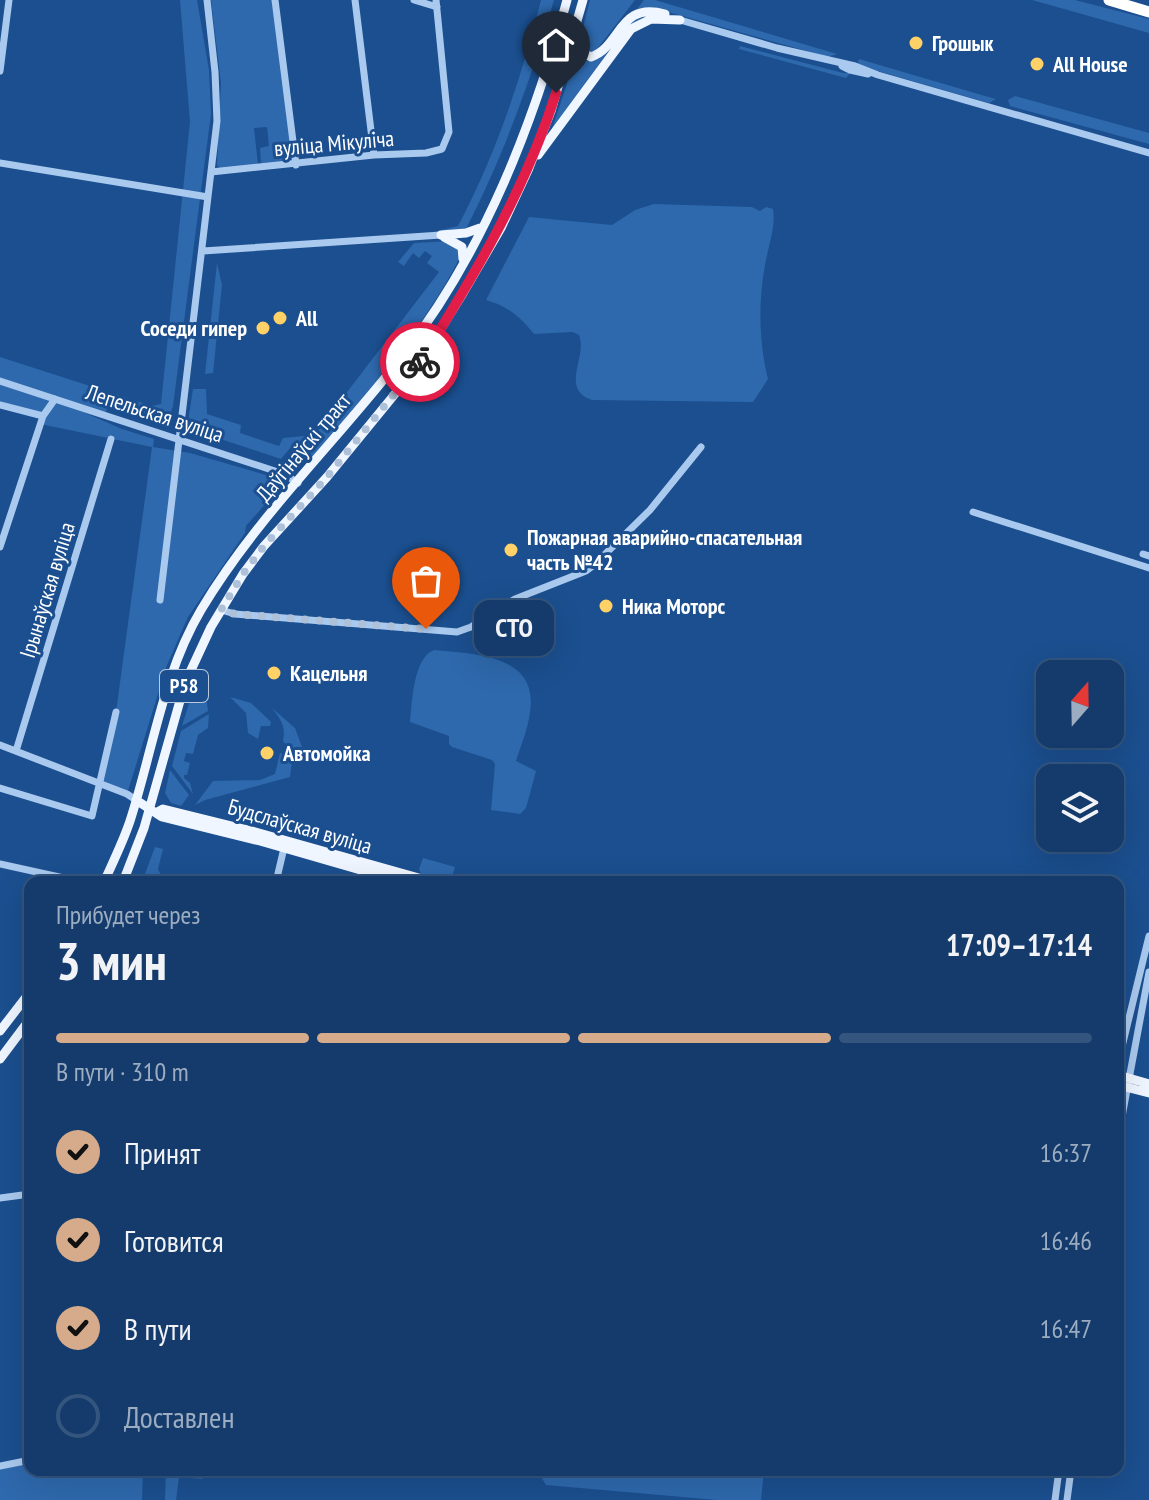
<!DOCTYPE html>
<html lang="ru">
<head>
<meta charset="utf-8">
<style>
  :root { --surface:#143b6b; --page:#1d4271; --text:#f1f3f6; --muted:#9dadc1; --line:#33557e; --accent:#d6ab8b }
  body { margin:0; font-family:"PT Sans Narrow",sans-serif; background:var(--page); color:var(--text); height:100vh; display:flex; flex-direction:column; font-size:30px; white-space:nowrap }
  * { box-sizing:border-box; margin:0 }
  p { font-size:26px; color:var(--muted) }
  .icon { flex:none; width:44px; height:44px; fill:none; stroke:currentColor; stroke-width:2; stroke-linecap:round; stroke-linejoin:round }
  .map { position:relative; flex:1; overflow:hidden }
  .sheet { position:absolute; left:24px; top:876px; width:1100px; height:600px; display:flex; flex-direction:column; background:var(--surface); border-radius:16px; box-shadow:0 8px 32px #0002,0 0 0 2px var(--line) }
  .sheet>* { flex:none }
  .needle { width:52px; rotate:20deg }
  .tools { position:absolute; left:1036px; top:660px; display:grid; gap:16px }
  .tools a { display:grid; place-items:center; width:88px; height:88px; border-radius:16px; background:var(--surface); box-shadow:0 8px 32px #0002,0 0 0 2px var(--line); font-size:40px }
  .pin { position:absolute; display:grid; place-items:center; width:68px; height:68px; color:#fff; margin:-82px -34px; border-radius:50% 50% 50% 0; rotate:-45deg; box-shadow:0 0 8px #0007 }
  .pin .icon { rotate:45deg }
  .courier { position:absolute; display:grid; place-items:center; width:80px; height:80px; margin:-40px; border:6px solid #e11d48; border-radius:50%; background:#fff; color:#222; box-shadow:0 2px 10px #0007 }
  .bubble { position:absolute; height:56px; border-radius:16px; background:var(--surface); box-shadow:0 8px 32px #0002,0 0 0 2px var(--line); font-size:26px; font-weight:700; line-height:56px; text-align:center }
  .summary em { font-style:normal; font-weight:700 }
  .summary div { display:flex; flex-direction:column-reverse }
  .summary { display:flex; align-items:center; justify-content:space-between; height:136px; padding:0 32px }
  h1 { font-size:52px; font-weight:700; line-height:60px }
  .bar { display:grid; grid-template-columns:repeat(4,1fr); gap:12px 8px; align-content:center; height:96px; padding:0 32px }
  .bar i { height:10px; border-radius:6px; background:var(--line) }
  .bar .active { background:var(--accent) }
  .bar p { grid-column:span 4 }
  ol { padding:0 32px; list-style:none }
  li { display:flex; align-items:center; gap:24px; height:88px }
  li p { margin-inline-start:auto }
  li .icon { padding:8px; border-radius:50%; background:var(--accent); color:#111; stroke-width:4 }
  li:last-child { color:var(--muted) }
  li i { width:44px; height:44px; border:4px solid var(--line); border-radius:50% }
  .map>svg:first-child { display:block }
  .green { fill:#2e69ad }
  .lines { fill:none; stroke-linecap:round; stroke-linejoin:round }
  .minor { stroke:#a9c9ee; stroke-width:7 }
  .major { stroke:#f0f6ff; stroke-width:9 }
  .highway { stroke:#fff; stroke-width:11 }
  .done { stroke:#afc1d8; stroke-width:8; stroke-dasharray:0 14.4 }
  .route { stroke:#e11d48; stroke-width:10 }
  .poi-dot { fill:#ffd166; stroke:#1b4f8f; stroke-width:3 }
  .labels { text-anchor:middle; stroke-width:6; stroke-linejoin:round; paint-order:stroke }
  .shield { fill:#1b4f8f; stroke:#bbcadd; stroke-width:2 }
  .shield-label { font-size:20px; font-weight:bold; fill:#fff }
  .poi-label { font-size:22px; font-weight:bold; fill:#fff; stroke:#1b4f8f; text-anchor:start }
  .street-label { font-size:22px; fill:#fff; stroke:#1b4f8f }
</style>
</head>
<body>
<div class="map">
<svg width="1149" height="1500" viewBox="0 0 1149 1500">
  <rect width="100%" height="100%" fill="#1b4f8f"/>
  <path class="green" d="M180 0H197L209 70 211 114 173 406 171 412 147 420 108 407 104 415 65 404 122 429 154 439 153 447 190 453 266 475 275 493 246 526 245 533 188 617 167 665 127 794 98 783 116 712 152 447 40 424 42 416 0 405V357L152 406 161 404 190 122Z
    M211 0H272L292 154 287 163 261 164 260 148 269 146 267 127 254 128 258 165 220 168 217 165 221 83Z
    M541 0H554C530 82 505 152 466 229L433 232 458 226C496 154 521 79 541 0Z
    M590 0H635L594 53 583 51 580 39Z
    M644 0H655L837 54 828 57 661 10H639L637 9Z
    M1032 0H1075L1149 19V33Z
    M646 15 623 31 552 129 576 56 586 61 599 59 629 23Z
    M740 46 843 73H850L846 78 739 49Z
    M859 59 985 96 996 99 989 103 857 65Z
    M1015 96 1149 133V144L1010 106 1008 100Z
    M654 204 752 207 760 211 766 207 773 209C776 227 768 247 765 265 758 303 759 343 768 379L753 402 592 400C559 389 588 357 579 335L573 332 534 334C520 316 507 306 486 300L529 217 612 225 635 210Z
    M451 241 456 243 461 255C424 330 365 394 312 458L308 455 323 436 300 450 290 448 281 459 187 428 193 389H206L207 414 241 425 240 433 279 446 283 438 304 436 318 430 439 272 427 263 432 256 425 251 419 258 413 253 404 266 398 262 414 243Z
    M217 263 222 285 213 373 205 374Z
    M434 650C473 654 539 654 530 712 528 729 521 745 516 761L536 771 526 808 520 814 491 810 495 764 492 760 452 747 449 744V736L410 722C412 703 413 658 434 650Z
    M197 690 206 696 208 711 182 726 191 697Z
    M230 697 251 703 271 722 270 726H261L258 739 248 733 246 713Z
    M272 708 295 728 302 747 293 754 290 777 205 800 195 805 213 781 260 780 275 774 280 753 288 755 289 749 283 741C286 726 281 720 272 708Z
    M209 714 208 728 198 735 193 754 186 753 184 761 190 763 187 775H184V778L190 783 193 794 172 766 181 731Z
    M170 770 189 795 181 806 171 803 165 793Z
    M155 847 163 849 158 869 164 882H142Z
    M423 858 455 867 451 879 448 881 421 874 419 869Z
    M30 1462V1470H143L142 1500H0V1467Z
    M166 1470H202V1479L179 1477 176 1500H165Z
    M537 1470H764L761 1500H717L546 1485Z"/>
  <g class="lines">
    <path class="minor" d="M275 0 296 165
      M355 0 374 155
      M414 0 437 7
      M680 20 777 48 855 66 878 75 1149 153
      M842 66 850 70 868 74
      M0 71 9 0
      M0 163 208 197
      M211 172 374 155 426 153 442 149 449 132 436 0
      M203 251 441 235
      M0 381 284 474 298 483
      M0 405 43 416
      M973 512 1149 568
      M0 547 43 416 55 399
      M1143 554 1149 556
      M160 600 217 121 215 72 207 0
      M221 610 235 614 457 632 471 627 515 599 586 571 594 565 650 510 701 447
      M0 745 127 794 136 800
      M16 751 111 439
      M0 788 92 816 116 712
      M0 864 82 882
      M276 882 284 848
      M1118 1063 1149 936
      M1118 1138 1149 972
      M0 1198 30 1194
      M0 1466 30 1460
      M1055 1500 1059 1470
      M1067 1500 1071 1470"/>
    <path class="major" d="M574 35 578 50 591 57C622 46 618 1 665 14
      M538 155 631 29 651 19 680 20
      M441 235 466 233 480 228
      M444 237 462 247 463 259
      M136 800 162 817 260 841 402 882
      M156 813 163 809 248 830 433 882
      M104 882C113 862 123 842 130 821 153 750 163 674 201 610 257 516 338 440 404 354 484 251 533 125 567 0
      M123 882 144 828 185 683 211 627 243 574 264 546 327 477 417 367 463 293 501 228 529 168 551 111 583 0
      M0 1031 30 992
      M0 1059 30 1019
      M1118 1075 1149 1084
      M1118 1085 1149 1093"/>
    <path class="highway" d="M1109 0 1149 12"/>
  </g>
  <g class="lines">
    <path class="done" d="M420 362 327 477 264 546 243 574 221 610 235 614 426 629"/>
    <path class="route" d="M420 362C474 276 525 191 556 93"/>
  </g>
  <g class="poi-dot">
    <circle cx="916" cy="43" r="8"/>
    <circle cx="1037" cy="64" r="8"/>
    <circle cx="280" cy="318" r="8"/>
    <circle cx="263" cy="328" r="8"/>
    <circle cx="511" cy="550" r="8"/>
    <circle cx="606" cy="606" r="8"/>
    <circle cx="274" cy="673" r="8"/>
    <circle cx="267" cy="753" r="8"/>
  </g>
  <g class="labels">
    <rect class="shield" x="160" y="670" width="48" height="32" rx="6"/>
    <g class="shield-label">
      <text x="184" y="693">Р58</text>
    </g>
    <g class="poi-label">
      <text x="932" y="51">Грошык</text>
      <text x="1053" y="72">All House</text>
      <text x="296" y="326">All</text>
      <text x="247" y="336" text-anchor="end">Соседи гипер</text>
      <text x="527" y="545">Пожарная аварийно-спасательная<tspan x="527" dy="25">часть №42</tspan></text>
      <text x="622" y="614">Ника Моторс</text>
      <text x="290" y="681">Кацельня</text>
      <text x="283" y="761">Автомойка</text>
    </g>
    <g class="street-label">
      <text transform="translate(334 143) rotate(-5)" y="8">вуліца Мікуліча</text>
      <text transform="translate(155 413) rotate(18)" y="8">Лепельская вуліца</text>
      <text transform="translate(303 447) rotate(-50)" y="8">Даўгінаўскі тракт</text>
      <text transform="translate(47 590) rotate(-73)" y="8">Ірынаўская вуліца</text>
      <text transform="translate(300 826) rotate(16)" y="8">Будслаўская вуліца</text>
    </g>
  </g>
</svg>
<div class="tools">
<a><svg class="needle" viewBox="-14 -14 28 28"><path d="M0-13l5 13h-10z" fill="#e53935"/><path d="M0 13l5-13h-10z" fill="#9dadc1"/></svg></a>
<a><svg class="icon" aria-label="layers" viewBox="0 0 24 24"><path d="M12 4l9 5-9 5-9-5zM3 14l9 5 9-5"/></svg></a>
</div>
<div class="pin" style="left:426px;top:629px;background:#ea580c"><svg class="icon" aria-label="bag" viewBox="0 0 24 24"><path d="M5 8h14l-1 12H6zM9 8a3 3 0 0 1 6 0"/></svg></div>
<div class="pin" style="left:556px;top:93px;background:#1f2937"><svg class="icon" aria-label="home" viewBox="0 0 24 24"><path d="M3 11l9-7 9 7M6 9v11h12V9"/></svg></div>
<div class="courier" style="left:420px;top:362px"><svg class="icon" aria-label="bike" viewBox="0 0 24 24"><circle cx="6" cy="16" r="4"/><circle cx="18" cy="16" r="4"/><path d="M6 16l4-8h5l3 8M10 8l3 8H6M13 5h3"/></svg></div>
<div class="bubble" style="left:474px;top:600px;width:80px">СТО</div>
<section class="sheet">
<div class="summary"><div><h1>3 мин</h1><p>Прибудет через</p></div><em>17:09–17:14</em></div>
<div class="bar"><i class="active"></i><i class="active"></i><i class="active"></i><i></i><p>В пути · 310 m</p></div>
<ol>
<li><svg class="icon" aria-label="check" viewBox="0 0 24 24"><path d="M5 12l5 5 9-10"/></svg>Принят<p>16:37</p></li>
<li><svg class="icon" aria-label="check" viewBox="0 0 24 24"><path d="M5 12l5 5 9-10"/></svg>Готовится<p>16:46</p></li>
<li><svg class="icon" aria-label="check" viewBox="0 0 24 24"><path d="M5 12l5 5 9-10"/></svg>В пути<p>16:47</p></li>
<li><i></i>Доставлен</li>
</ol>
</section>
</div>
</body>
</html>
